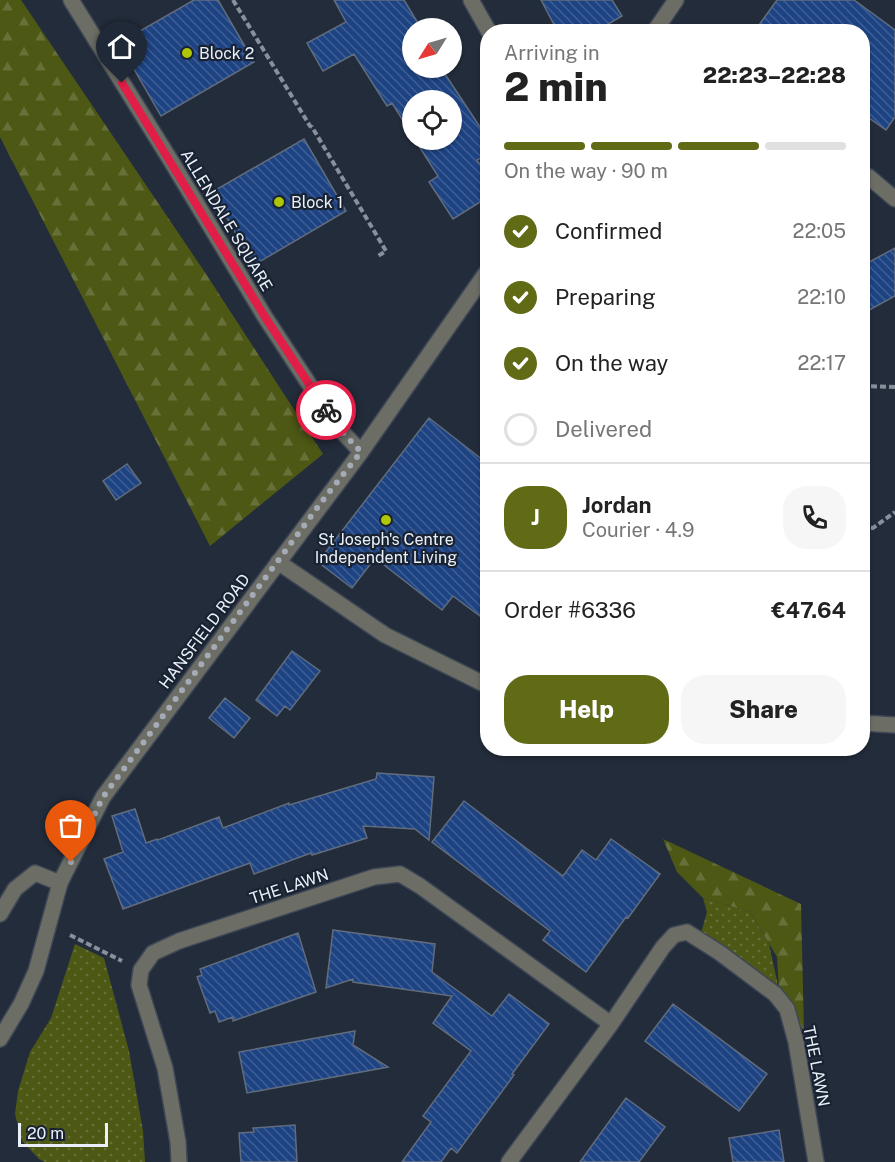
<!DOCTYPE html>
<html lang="en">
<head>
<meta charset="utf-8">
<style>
  :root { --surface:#fff; --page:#f6f6f6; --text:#222; --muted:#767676; --line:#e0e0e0; --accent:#616b16 }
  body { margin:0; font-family:"Public Sans",sans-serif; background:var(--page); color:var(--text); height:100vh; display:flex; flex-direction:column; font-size:22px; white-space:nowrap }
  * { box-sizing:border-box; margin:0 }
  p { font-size:20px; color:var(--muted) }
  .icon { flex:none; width:33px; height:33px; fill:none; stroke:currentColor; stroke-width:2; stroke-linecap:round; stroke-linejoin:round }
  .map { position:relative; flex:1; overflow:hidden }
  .side { position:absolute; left:480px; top:24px; width:390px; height:732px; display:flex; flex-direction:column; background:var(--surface); border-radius:24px; box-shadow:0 2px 4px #0004 }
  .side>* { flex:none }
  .needle { width:39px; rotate:233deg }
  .controls { position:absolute; left:402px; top:18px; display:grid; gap:12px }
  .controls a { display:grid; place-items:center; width:60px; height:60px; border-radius:50%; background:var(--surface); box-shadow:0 2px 4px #0004; font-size:30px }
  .scale { position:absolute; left:18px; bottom:15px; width:90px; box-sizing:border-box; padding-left:6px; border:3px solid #e9f0fa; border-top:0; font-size:16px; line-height:21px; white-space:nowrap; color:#e9f0fa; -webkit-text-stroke:4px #192231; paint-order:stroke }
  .pin { position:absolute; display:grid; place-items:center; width:51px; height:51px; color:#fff; margin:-62px -26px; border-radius:50% 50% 50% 0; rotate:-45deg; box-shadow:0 0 6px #0007 }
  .pin .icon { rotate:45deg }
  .courier { position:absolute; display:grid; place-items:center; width:60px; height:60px; margin:-30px; border:4px solid #e11d48; border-radius:50%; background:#fff; color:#222; box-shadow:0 2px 8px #0007 }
  .head em { font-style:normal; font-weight:800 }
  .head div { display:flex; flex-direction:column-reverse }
  .head { display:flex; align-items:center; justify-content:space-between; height:102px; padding:0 24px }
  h1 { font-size:39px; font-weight:800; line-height:45px }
  .bar { display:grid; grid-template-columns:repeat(4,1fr); gap:9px 6px; align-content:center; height:72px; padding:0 24px }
  .bar i { height:8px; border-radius:4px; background:var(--line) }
  .bar .active { background:var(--accent) }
  .bar p { grid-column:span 4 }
  .line { display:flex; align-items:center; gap:15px; padding:0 24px; border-top:2px solid var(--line) }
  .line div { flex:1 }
  .round { display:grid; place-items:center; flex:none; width:63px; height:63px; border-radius:24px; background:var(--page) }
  ol { padding:0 24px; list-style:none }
  li { display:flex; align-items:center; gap:18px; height:66px }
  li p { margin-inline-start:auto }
  li .icon { padding:6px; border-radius:50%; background:var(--accent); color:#fff; stroke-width:4 }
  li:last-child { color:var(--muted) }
  li i { width:33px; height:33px; border:3px solid var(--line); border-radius:50% }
  .cta { display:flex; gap:12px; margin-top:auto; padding:12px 24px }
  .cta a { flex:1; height:69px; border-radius:24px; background:var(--accent); color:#fff; font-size:24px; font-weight:800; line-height:69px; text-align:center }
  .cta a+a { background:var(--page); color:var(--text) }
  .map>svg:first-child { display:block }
  .grass { fill:url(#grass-dots) }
  .forest { fill:url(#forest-firs) }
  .building { fill:url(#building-back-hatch); stroke:#616c7d; stroke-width:1.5 }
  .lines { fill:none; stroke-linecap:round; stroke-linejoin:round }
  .service-casing { stroke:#3f4756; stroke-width:18 }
  .minor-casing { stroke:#3f4756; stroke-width:18 }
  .tertiary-casing { stroke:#3f4756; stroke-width:18 }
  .path { stroke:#88909c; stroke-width:4; stroke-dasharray:6 3; stroke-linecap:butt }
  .service { stroke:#6c6e66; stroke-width:15 }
  .minor { stroke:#6c6e66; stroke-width:15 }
  .tertiary { stroke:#6c6e66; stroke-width:15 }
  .done { stroke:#a4abb7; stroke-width:6; stroke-dasharray:0 10.8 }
  .route { stroke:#e11d48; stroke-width:8 }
  .poi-dot { fill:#aec508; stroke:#192231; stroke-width:2 }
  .labels { text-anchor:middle; stroke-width:4.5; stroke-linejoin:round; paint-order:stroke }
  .poi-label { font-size:16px; fill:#e9f0fa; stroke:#192231; text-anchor:start }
  .street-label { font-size:16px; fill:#e9f0fa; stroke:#192231 }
</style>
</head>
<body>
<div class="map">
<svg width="895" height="1162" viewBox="0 0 895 1162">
  <defs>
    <pattern id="grass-dots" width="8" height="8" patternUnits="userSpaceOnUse" patternTransform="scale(1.5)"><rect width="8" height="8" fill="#4d5815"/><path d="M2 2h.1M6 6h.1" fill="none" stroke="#677038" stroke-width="1.8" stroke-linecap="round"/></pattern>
    <pattern id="forest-firs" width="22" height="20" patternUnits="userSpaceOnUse" patternTransform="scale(1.5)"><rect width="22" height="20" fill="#4d5815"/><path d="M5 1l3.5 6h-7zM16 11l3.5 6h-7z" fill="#677038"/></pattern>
    <pattern id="building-back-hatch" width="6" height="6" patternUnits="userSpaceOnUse" patternTransform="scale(1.5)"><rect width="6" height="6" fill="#1d4383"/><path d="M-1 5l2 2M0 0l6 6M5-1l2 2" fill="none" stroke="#3e5e95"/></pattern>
  </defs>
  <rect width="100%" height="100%" fill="#232c3b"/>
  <path class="grass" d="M703 898 750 912 769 944 779 990 701 933 707 912Z
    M75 944 104 958 129 1051 143 1131 145 1162H45L39 1159 22 1141 15 1114 18 1091 30 1052 51 1018Z"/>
  <path class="forest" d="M0 0H21L204 271 323 454 210 546 0 137Z
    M663 839 801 904 804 1031 779 990 777 957 750 912 703 898 677 872Z"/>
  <path class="building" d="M194 0H218L254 62 161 116 119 43Z
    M334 0H404L421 28H412V68H441L488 139V154L477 160 488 177V197L453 219 429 182 438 176 415 140H452V100H412V135L392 103 387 106 354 54 323 71 307 43 346 22Z
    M541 0H612L622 16 608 24 612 32H558Z
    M777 0H854L895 30V117L886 130 862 113V32H754Z
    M304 139 346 211 254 265 212 192Z
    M895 248V296L862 314V266Z
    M429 418 488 464V622L453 596 442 610 375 558 352 588 318 562Z
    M127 464 141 483 116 500 103 481Z
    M292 651 320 671 290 710 285 706 277 716 256 700Z
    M225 698 250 718 234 738 209 718Z
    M377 773 434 777 429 840 415 829 363 826 367 838 312 855 311 853 254 874 250 863 123 909 104 859 123 852 112 816 135 809 146 843 157 839 158 840 219 817 223 828 289 803V805L376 779Z
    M464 801 563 876 582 850 596 860 611 839 660 874 628 918 626 917 586 972 543 940 550 931 432 842Z
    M333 930 435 944 432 972 492 1016 509 994 549 1024 512 1074 514 1075 457 1153 451 1148 441 1162H402L431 1122 423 1116 471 1051 433 1023 452 996 353 982V979L326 988Z
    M298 933 316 992 233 1021V1017L219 1022 215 1011 210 1013 197 977 202 975 200 969Z
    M673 1004 767 1074 739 1111 645 1041Z
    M355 1031 353 1045 388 1067 247 1093 239 1052Z
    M626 1098 665 1127 639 1162H580Z
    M295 1125 297 1162H241L239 1133 254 1132 253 1128Z
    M779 1130 784 1162H733L729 1138Z"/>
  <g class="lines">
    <g class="service-casing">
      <path id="service" d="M862 175 869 177 895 199
        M278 562 385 635 488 686
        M862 723 895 725
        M0 914 15 889 35 873 60 883"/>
    </g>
    <g class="minor-casing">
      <path id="minor" d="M71 0 171 161 265 317 336 425 361 452
        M471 0 489 32
        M179 1162 178 1142 165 1068 139 985 141 970 153 953 179 941 374 877 400 874 420 886 611 1024
        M509 1162 611 1024 663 947 674 935 687 932 720 953 775 994 787 1009 796 1042 816 1162"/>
    </g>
    <g class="tertiary-casing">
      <path id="tertiary" d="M654 32 676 0
        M0 1039 21 1004 36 971 60 883 103 797 361 452 488 270"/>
    </g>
    <path class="path" d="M233 0 310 126 312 127 386 251 378 256
      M862 386 895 387
      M862 527 873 528 895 512
      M70 935 122 961"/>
    <use href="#service" class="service"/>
    <use href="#minor" class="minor"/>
    <use href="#tertiary" class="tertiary"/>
  </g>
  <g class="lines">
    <path class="done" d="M71 862 103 797 326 496 361 452 336 425 326 410"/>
    <path class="route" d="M122 83 265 317 326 410"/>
  </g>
  <g class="poi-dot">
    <circle cx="187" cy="53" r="6"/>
    <circle cx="279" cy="202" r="6"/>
    <circle cx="386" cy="520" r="6"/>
  </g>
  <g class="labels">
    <g class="poi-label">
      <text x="199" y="59">Block 2</text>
      <text x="291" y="208">Block 1</text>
      <text x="386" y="545" text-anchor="middle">St Joseph's Centre<tspan x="386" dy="18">Independent Living</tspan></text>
    </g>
    <g class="street-label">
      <text transform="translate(227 220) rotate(59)" y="6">ALLENDALE SQUARE</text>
      <text transform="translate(204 631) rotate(-53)" y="6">HANSFIELD ROAD</text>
      <text transform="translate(289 886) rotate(-18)" y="6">THE LAWN</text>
      <text transform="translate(817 1066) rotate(79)" y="6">THE LAWN</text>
    </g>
  </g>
</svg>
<div class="controls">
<a><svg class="needle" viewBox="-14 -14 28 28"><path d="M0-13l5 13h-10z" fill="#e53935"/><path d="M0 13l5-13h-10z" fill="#767676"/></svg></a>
<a><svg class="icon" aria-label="locate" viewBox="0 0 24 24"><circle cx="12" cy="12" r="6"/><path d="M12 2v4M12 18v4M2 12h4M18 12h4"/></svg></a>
</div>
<div class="scale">20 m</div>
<div class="pin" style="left:71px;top:862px;background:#ea580c"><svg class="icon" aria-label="bag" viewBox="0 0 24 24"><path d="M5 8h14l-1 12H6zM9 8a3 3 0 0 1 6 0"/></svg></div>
<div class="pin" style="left:122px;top:83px;background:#1f2937"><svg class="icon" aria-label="home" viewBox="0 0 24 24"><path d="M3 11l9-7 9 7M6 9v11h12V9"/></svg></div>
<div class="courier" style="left:326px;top:410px"><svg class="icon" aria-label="bike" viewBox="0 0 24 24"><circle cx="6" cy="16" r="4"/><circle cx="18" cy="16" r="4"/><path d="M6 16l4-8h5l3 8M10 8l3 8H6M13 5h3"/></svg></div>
<section class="side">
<div class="head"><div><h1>2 min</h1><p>Arriving in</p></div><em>22:23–22:28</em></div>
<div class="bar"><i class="active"></i><i class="active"></i><i class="active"></i><i></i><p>On the way · 90 m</p></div>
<ol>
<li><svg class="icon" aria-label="check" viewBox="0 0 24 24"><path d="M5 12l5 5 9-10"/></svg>Confirmed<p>22:05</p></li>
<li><svg class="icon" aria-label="check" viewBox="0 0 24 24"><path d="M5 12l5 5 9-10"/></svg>Preparing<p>22:10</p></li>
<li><svg class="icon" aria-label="check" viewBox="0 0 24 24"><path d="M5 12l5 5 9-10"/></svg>On the way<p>22:17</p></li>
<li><i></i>Delivered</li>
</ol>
<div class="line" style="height:108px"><b class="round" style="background:var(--accent);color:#fff">J</b><div><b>Jordan</b><p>Courier · 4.9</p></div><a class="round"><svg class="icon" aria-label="phone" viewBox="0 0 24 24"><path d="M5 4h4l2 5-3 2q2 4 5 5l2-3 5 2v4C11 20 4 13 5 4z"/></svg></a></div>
<div class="line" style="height:78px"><div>Order #6336</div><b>€47.64</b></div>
<div class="cta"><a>Help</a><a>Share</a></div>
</section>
</div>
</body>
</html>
